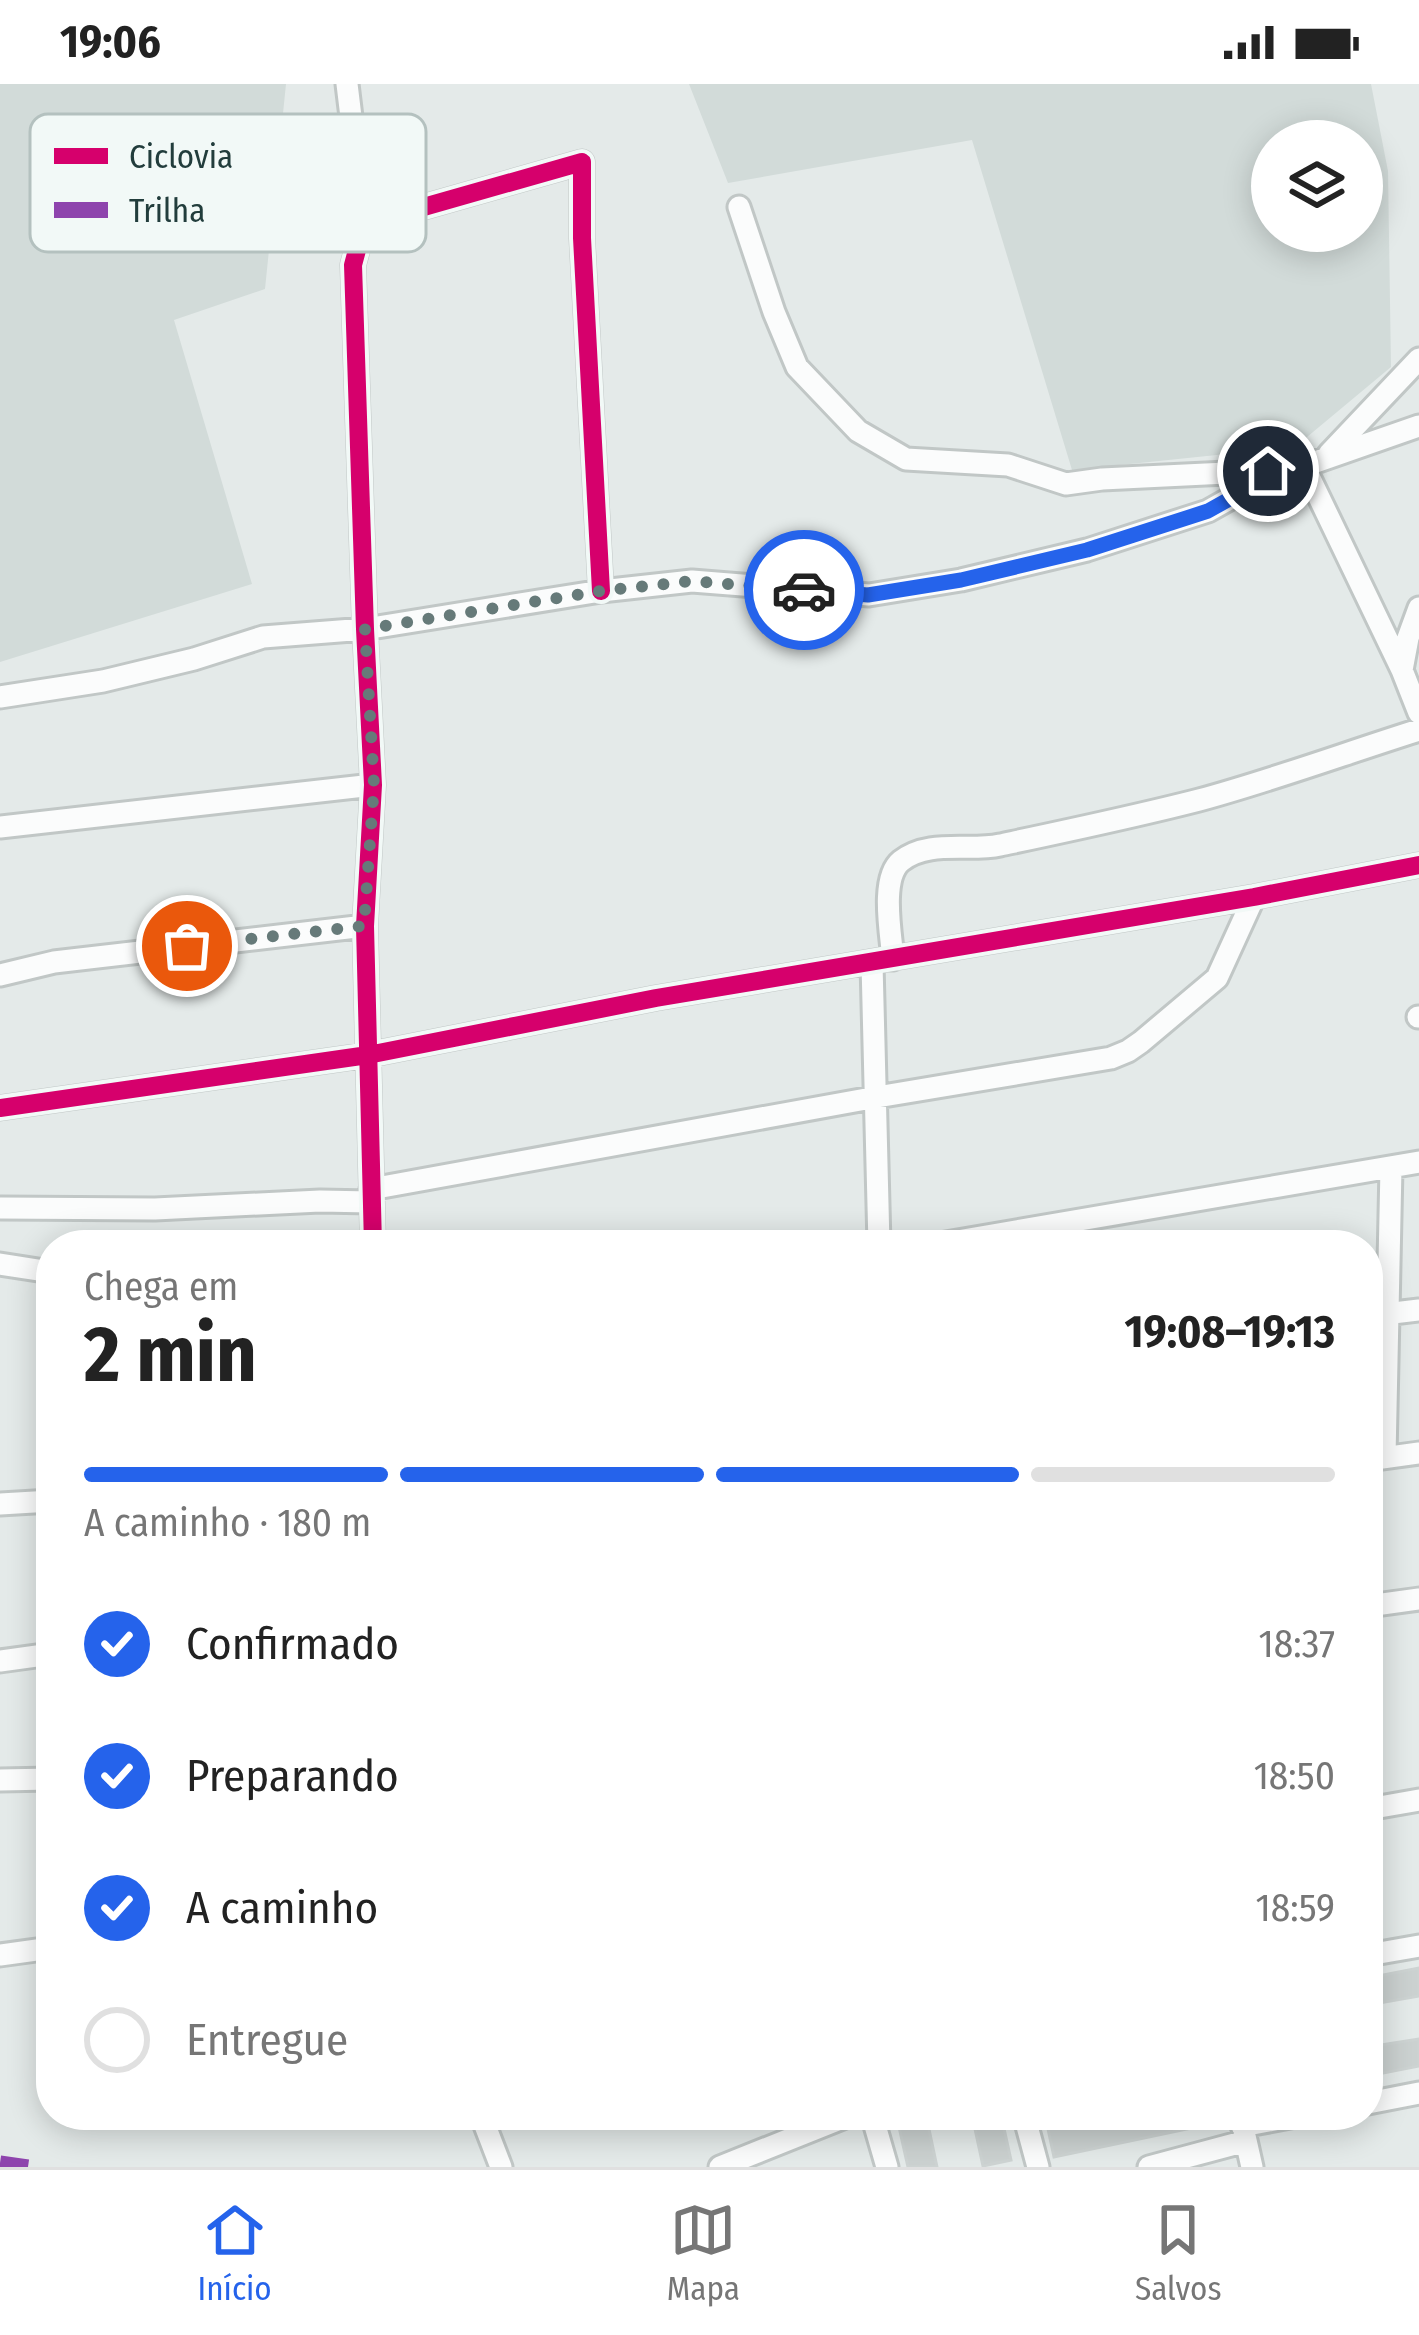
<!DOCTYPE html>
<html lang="pt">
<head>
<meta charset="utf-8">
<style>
  :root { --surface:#fff; --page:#f6f6f6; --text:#222; --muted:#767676; --line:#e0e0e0; --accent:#2563eb }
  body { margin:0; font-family:"Fira Sans Condensed",sans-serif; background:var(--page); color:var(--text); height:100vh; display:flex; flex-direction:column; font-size:45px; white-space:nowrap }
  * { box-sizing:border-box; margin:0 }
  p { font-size:39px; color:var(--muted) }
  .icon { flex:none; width:66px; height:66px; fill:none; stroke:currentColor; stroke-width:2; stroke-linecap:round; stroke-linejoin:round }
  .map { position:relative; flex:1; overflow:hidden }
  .drawer { position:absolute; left:36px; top:1146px; width:1347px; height:900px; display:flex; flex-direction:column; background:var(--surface); border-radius:48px; box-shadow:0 6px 30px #0003 }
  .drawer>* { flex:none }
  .fabs { position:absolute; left:1251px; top:36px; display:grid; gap:24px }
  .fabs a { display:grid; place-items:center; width:132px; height:132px; border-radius:50%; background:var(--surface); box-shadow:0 6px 30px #0003; font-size:60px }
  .pin { position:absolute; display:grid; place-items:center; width:102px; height:102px; color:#fff; margin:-51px; border:6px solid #fff; border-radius:50%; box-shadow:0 3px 12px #0007 }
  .courier { position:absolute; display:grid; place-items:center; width:120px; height:120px; margin:-60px; border:9px solid #2563eb; border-radius:50%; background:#fff; color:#222; box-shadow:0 3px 15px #0007 }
  .head em { font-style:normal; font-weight:700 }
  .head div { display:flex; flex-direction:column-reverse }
  .head { display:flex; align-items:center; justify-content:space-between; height:204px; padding:0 48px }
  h1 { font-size:78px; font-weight:700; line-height:90px }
  .bar { display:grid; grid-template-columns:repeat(4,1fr); gap:18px 12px; align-content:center; height:144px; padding:0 48px }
  .bar i { height:15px; border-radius:9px; background:var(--line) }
  .bar .active { background:var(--accent) }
  .bar p { grid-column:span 4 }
  ol { padding:0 48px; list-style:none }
  li { display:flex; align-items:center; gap:36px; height:132px }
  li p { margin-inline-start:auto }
  li .icon { padding:12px; border-radius:50%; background:var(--accent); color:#fff; stroke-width:4 }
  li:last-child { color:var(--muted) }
  li i { width:66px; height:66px; border:6px solid var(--line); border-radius:50% }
  .status { display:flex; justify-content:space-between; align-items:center; height:84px; padding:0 60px; background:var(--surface); direction:ltr }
  .status svg { height:33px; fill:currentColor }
  .dock { display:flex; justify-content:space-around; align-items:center; height:168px; border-top:3px solid var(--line); background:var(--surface); font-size:33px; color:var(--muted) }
  .dock a { display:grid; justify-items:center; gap:6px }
  .dock .active { color:var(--accent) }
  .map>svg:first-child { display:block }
  .built { fill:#d2dbd9; fill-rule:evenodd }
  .building { fill:#cbd1d0; stroke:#cdd3d2; stroke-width:3 }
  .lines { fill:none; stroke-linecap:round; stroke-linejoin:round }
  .street-casing { stroke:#c1c7c6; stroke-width:27 }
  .street { stroke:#fbfcfc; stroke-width:21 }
  .quiet { stroke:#8e44ad; stroke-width:15; stroke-dasharray:30 15; stroke-linecap:butt }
  .cycleway-casing { stroke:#f2f9f7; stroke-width:26 }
  .cycleway { stroke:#d6006c; stroke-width:18 }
  .done { stroke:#667a79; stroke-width:12; stroke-dasharray:0 21.6 }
  .route { stroke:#2563eb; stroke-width:15 }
  .key { fill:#f2f9f7; stroke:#b4c1bf; stroke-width:3 }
  .key-label { font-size:33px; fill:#223d3c }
</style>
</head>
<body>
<div class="status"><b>19:06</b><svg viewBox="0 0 49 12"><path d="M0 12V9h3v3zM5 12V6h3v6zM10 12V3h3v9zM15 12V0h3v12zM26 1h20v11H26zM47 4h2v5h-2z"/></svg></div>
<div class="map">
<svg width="1419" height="2083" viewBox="0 0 1419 2083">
  <rect width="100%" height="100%" fill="#e4eae9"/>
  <path class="built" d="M0 0H286L265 205 174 236 252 500 0 578Z
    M689 0H1371L1388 87 1391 283 1295 363 1072 386 972 56 728 99ZM1272 57H1362V147H1272Z"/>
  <path class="building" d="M1419 1884V1912L1368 1921V1894Z
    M1419 1955V1982L1368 1992V1963Z
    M912 2031H926L937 2083H908L897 2034Z
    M972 2031H1001L1011 2076 983 2082Z
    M1122 2031H1214L1215 2039 1054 2073 1048 2045Z"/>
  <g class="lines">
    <g class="street-casing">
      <path id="street" d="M347 0 364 140
        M739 123 774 228 797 283 858 347 906 375 1008 381 1066 400 1102 395 1268 387 1304 382 1419 342
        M1329 370 1419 275
        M1304 382 1402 586 1419 629
        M1402 586 1408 554 1419 524
        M0 613 103 597 194 575 263 553 365 545 601 507 692 497 869 511 961 496 1087 466 1208 427 1281 386
        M0 743 373 701
        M893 875C891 850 880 794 901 777 929 755 969 768 1000 761 1066 747 1133 733 1199 716 1273 696 1346 669 1419 646
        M872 879 879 1161
        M0 891 54 878 365 842
        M1418 933H1419
        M0 1024 368 971 656 914 1254 813 1419 781
        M371 1105 877 1013 1111 974 1128 967 1141 958 1217 894 1254 813
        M0 1124 155 1125 320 1117 371 1118
        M373 1161 365 842 373 701 365 545 353 181 364 140 582 78V154L601 507
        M934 1161 1419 1078
        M0 1180 51 1188
        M1368 1232 1419 1226
        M1385 1373 1391 1083
        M1368 1376 1419 1369
        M0 1420 51 1417
        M1368 1522 1419 1515
        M0 1577 51 1570
        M0 1696 51 1695
        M1368 1725 1419 1716
        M0 1871 51 1864
        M1368 1871 1419 1862
        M1368 2019 1419 2009
        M481 2031 501 2083
        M872 2031 887 2083
        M1024 2031 1038 2083
        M1242 2042 1301 2031
        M1243 2043 1252 2083
        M720 2083 850 2031
        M1149 2083 1246 2057"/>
    </g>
    <use href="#street" class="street"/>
    <path class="quiet" d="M0 2079 28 2083"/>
    <g class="cycleway-casing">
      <path id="cycleway" d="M0 1024 368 971 656 914 1254 813 1419 781
        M373 1161 365 842 373 701 365 545 353 181 364 140 582 78V154L601 507"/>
    </g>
    <use href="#cycleway" class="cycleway"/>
  </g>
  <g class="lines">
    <path class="done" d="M187 862 364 842 374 701 365 545 601 507 692 497 804 506"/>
    <path class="route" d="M804 506 868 511 961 496 1087 466 1208 427 1281 386 1268 387"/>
  </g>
  <rect x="30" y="30" width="396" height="138" rx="18" class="key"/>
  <rect x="54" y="64" width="54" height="16" fill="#d6006c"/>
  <rect x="54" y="118" width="54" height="16" fill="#8e44ad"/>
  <g class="key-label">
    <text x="129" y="84">Ciclovia</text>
    <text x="129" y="138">Trilha</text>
  </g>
</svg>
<div class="fabs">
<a><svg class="icon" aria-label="layers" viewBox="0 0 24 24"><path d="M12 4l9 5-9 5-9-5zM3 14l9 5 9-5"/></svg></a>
</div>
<div class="pin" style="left:187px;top:862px;background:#ea580c"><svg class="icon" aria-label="bag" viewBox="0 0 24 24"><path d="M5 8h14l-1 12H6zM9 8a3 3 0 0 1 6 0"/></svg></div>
<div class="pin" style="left:1268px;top:387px;background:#1f2937"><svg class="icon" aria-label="home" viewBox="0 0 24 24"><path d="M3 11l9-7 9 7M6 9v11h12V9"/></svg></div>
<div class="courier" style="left:804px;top:506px"><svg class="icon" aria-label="car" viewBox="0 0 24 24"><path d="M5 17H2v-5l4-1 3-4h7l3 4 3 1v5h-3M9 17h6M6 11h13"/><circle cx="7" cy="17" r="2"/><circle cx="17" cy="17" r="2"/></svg></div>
<section class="drawer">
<div class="head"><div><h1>2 min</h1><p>Chega em</p></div><em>19:08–19:13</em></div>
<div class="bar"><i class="active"></i><i class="active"></i><i class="active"></i><i></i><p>A caminho · 180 m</p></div>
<ol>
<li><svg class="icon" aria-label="check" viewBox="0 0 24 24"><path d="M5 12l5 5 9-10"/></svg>Confirmado<p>18:37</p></li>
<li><svg class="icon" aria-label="check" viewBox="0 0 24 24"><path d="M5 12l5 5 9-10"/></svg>Preparando<p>18:50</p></li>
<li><svg class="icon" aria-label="check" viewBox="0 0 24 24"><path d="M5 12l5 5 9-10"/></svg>A caminho<p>18:59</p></li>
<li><i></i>Entregue</li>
</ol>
</section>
</div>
<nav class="dock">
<a class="active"><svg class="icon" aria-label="home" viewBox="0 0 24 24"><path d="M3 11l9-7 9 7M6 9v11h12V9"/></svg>Início</a>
<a><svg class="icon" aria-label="map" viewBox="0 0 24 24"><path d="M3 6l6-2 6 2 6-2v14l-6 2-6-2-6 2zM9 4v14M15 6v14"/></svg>Mapa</a>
<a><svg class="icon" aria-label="saved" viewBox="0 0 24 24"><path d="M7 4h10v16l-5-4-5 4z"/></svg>Salvos</a>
</nav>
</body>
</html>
